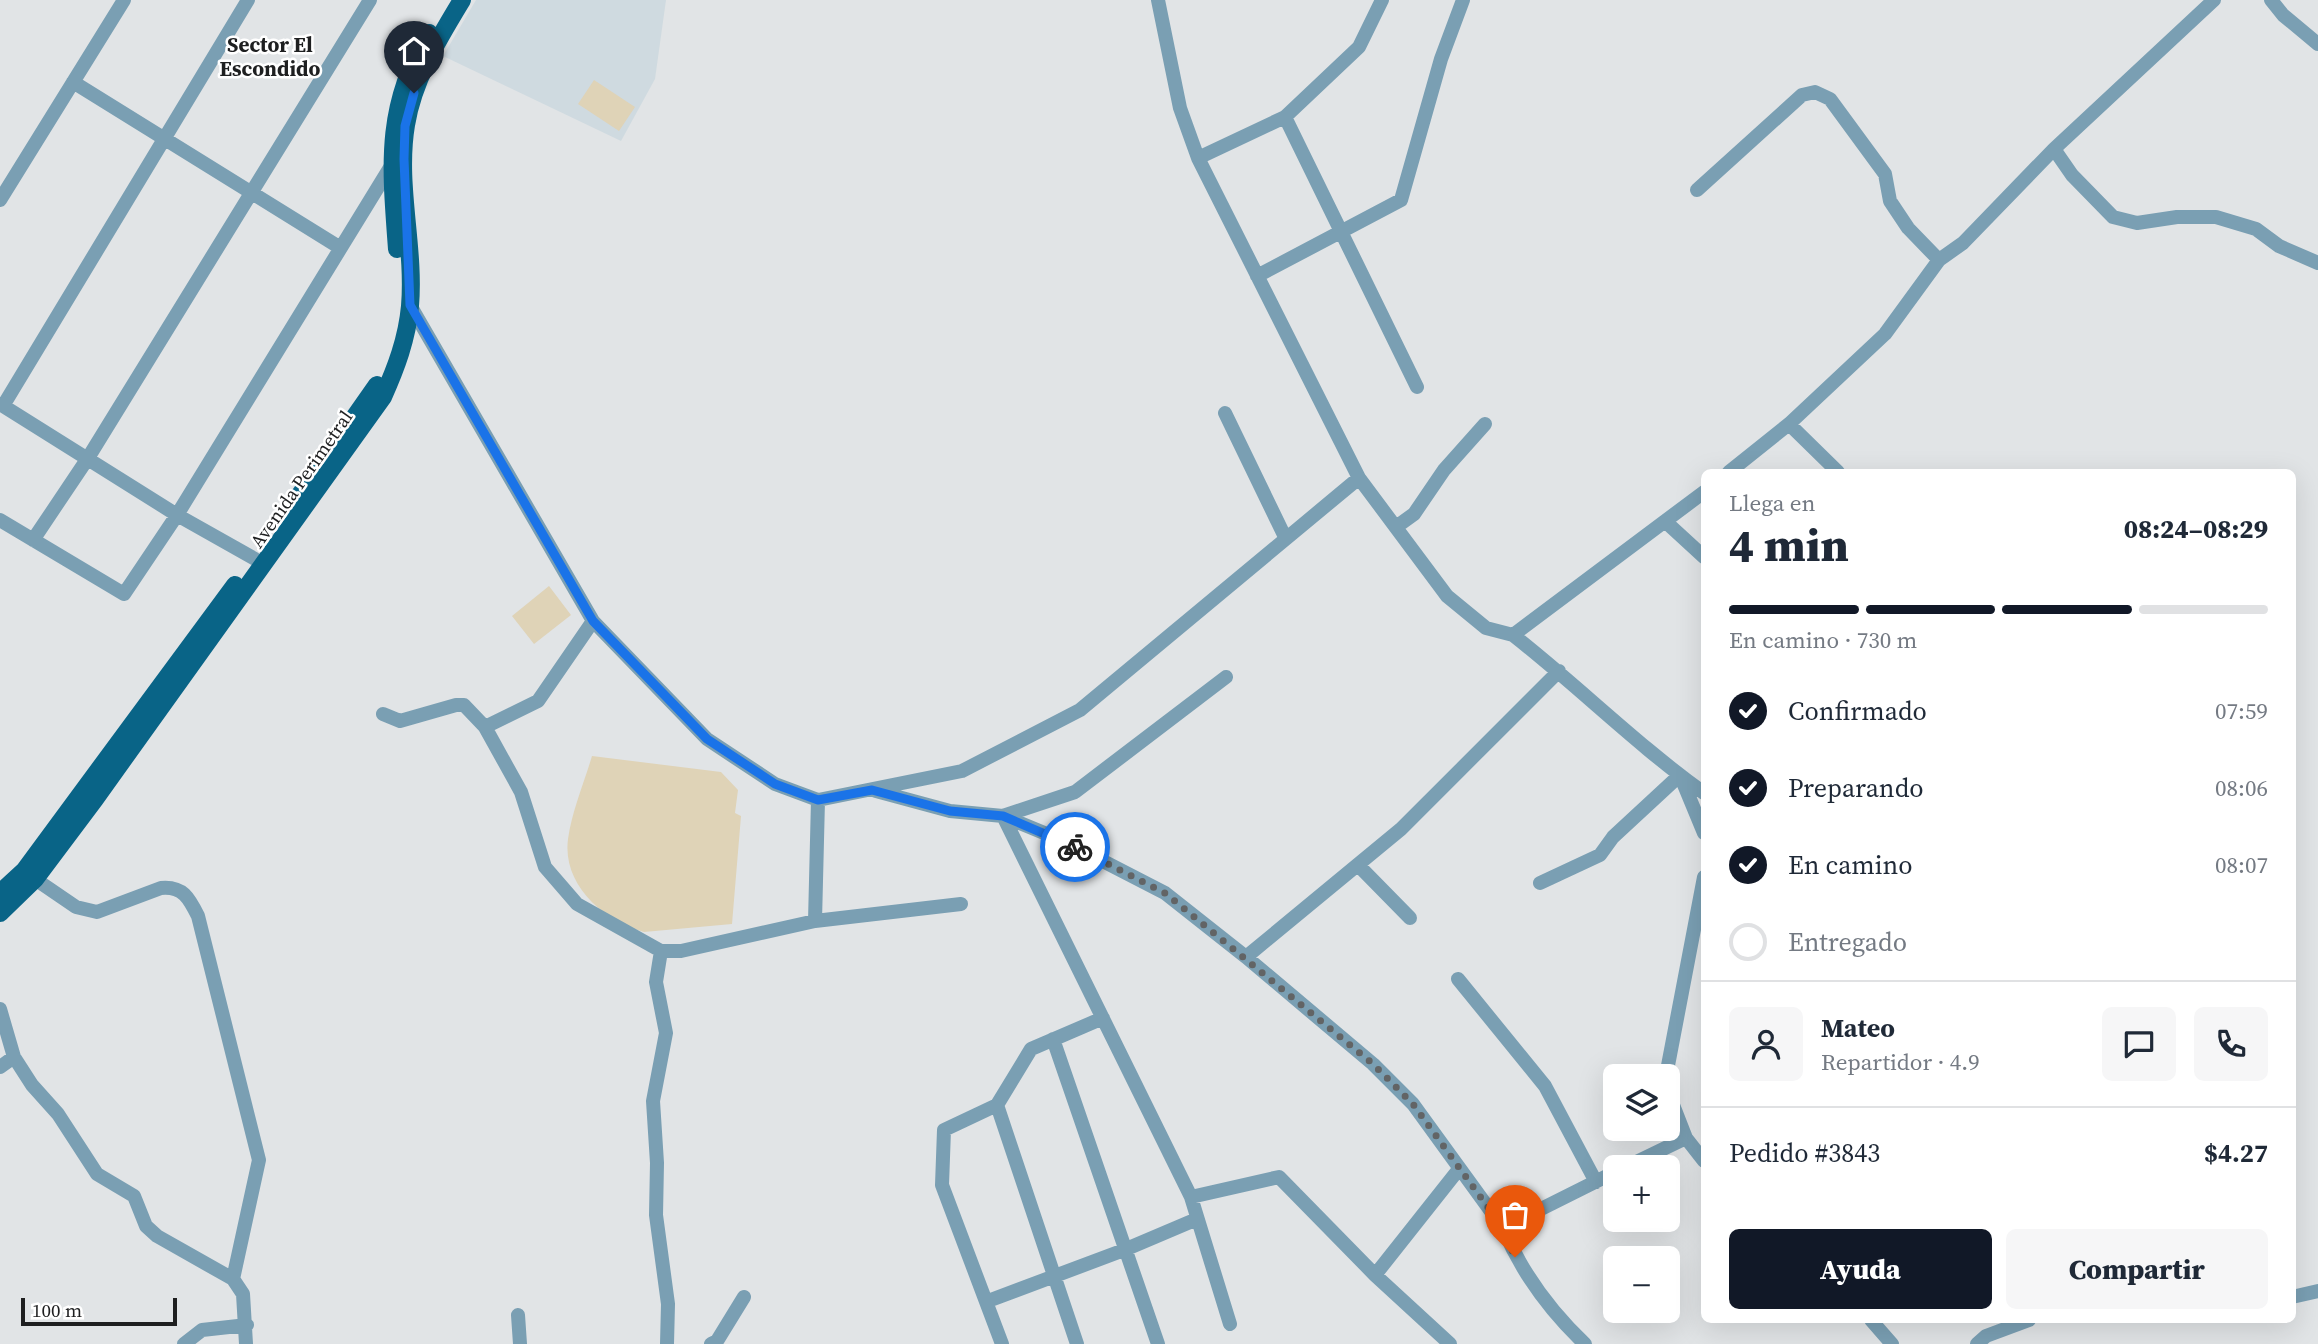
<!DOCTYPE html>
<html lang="es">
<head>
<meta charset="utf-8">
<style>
  :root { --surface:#fff; --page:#f6f6f7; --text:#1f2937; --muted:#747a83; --line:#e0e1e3; --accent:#111827 }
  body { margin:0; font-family:"Source Serif 4",serif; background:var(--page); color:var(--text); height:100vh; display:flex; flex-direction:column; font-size:26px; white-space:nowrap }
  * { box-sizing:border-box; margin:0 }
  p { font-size:23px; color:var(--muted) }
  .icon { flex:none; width:38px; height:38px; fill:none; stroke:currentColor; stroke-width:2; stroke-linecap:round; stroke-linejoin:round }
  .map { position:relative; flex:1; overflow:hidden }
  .panel { position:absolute; left:1701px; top:469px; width:595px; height:854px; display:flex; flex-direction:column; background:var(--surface); border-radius:10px; box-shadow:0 7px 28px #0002 }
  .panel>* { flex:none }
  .buttons { position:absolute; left:1603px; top:1064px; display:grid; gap:14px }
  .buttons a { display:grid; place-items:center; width:77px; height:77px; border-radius:10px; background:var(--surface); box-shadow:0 7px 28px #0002; font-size:35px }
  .scale { position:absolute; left:21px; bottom:18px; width:156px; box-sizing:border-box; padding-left:7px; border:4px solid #1e1f20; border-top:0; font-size:19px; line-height:24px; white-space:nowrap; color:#1e1f20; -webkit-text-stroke:5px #fff; paint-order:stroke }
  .pin { position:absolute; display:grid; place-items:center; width:60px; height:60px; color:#fff; margin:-72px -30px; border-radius:50% 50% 50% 0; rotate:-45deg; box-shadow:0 0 7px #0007 }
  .pin .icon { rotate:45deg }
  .courier { position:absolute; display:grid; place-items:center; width:70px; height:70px; margin:-35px; border:5px solid #1a73e8; border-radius:50%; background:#fff; color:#222; box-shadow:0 2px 9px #0007 }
  .head em { font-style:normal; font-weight:800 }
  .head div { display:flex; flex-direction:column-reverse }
  .head { display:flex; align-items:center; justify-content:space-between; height:119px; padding:0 28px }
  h1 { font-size:46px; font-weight:800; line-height:52px }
  .bar { display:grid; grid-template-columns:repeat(4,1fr); gap:10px 7px; align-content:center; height:84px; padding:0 28px }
  .bar i { height:9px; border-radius:5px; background:var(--line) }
  .bar .active { background:var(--accent) }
  .bar p { grid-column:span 4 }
  .line { display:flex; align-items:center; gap:18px; padding:0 28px; border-top:2px solid var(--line) }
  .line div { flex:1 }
  .round { display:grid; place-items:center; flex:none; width:74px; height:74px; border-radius:10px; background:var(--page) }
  ol { padding:0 28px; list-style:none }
  li { display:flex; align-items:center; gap:21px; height:77px }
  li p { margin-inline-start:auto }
  li .icon { padding:7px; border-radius:50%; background:var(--accent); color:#fff; stroke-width:4 }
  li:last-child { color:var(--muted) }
  li i { width:38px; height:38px; border:4px solid var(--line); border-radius:50% }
  .action { display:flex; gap:14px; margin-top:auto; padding:14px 28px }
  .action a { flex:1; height:80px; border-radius:10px; background:var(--accent); color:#fff; font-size:28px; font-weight:800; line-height:80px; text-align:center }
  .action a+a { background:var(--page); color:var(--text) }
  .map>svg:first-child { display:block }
  .built { fill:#cfdae0 }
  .green { fill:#dfd3b7 }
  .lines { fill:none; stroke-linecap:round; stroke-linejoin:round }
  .minor { stroke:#7a9fb3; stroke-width:14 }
  .major { stroke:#096487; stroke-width:18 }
  .done { stroke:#626465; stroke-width:7; stroke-dasharray:0 12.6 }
  .route { stroke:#1a73e8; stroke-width:9 }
  .labels { text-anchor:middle; stroke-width:5; stroke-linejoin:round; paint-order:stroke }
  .street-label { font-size:19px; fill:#1e1f20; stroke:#fff }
  .neighbourhood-label { font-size:21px; font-weight:bold; fill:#1e1f20; stroke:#fff }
</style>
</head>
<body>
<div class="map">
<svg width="2318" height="1344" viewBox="0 0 2318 1344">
  <rect width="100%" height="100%" fill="#e1e4e6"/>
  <path class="built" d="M476 0H666L655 79 621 141 443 56Z"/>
  <path class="green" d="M594 80 635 107 619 131 578 104Z
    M549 586 571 615 534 644 512 616Z
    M592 756 721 772 738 790 735 813 741 816 732 924 644 932C604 921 562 885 568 839 572 811 584 783 592 756Z"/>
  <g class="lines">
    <path class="minor" d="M1158 0 1180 108 1198 158 1359 478 1447 596 1486 628 1513 635 1704 492
      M2271 0 2283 15 2318 44
      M73 82 339 247
      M1285 117 1417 387
      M2054 149 2072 175 2113 217 2137 223 2177 217H2216L2256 229 2279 246 2318 263
      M1198 158 1285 117 1359 47 1382 0
      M1697 190 1802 95 1815 92 1830 99 1885 174 1890 201 1908 228 1939 260
      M0 200 124 0
      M1257 276 1401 200 1441 59 1463 0
      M410 305 593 621 707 739 775 784 818 800 962 771 1080 710 1359 478
      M0 404 177 515 255 559
      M3 406 248 0
      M1225 413 1285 537
      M1789 424 1838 472
      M1729 472 1789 424 1885 334 1939 260 1963 243 2054 149 2214 0
      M0 520 124 594 177 515 391 166
      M1667 523 1704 557
      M1396 527 1414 514 1444 470 1485 424
      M33 540 88 458 370 0
      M593 621 538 701 485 727 521 792 545 867 577 904 661 951H681L815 921 818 800
      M1513 635C1578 686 1637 745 1704 793
      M1226 677 1075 792 1003 816 1066 842 1165 893 1246 957 1373 1064 1413 1104 1503 1228 1615 1172
      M383 714 400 721 456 705H464L485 727
      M876 791 950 811 1003 816 1191 1197 1279 1177 1375 1275
      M1358 865 1410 918
      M35 879 76 907 97 912 161 888C183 886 189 898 198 916L259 1160 233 1279
      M1540 883 1600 855 1613 837 1680 775 1704 833
      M815 921 961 904
      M661 951 656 982 666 1033 653 1101 657 1163 656 1215 668 1304 667 1344
      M1246 957 1401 829 1559 671
      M1458 979 1545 1086 1596 1182
      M0 1009 14 1057 32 1085 58 1114 97 1174 134 1196 146 1226 157 1236 233 1279 243 1294 246 1344
      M1053 1039 1158 1344
      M0 1067 14 1057
      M1666 1076 1704 877
      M997 1105 944 1130 942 1185 1002 1344
      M1686 1138 1704 1161
      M1626 1167 1686 1138 1668 1092
      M1191 1197 1230 1324
      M1503 1228C1522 1273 1549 1310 1585 1344
      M2292 1297 2318 1291
      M988 1301 1124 1250 1197 1219
      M518 1315 520 1344
      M1871 1320 1892 1344
      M184 1344 202 1330 247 1325
      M711 1344 717 1341 744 1297
      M1077 1344 997 1105 1031 1049 1103 1018
      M1450 1344 1375 1275 1459 1169
      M1977 1344 1986 1336 2029 1320"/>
    <path class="major" d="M397 249C391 167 384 107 429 33
      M290 509 377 385
      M0 893 24 871 235 585
      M0 913 35 879 95 799 383 397C396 368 407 339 410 306 415 246 396 185 406 125 413 80 439 38 462 0"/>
  </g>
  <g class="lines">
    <path class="done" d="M1075 847 1165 893 1373 1064 1413 1104 1503 1228 1515 1257"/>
    <path class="route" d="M414 93 405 126 404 159 410 305 593 621 707 739 775 784 818 800 872 790 950 811 1003 816 1075 847"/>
  </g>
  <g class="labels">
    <g class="street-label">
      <text transform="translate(301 479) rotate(-55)" y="7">Avenida Perimetral</text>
    </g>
    <g class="neighbourhood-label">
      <text x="270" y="52">Sector El<tspan x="270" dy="24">Escondido</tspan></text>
    </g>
  </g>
</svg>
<div class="buttons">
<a><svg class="icon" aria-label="layers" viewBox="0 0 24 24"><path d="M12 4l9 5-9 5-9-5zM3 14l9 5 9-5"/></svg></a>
<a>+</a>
<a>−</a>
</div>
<div class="scale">100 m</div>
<div class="pin" style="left:1515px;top:1257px;background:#ea580c"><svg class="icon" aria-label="bag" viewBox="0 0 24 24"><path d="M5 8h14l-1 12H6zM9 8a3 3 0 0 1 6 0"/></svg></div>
<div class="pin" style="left:414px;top:93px;background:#1f2937"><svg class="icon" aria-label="home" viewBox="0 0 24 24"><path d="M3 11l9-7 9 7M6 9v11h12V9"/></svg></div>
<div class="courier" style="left:1075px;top:847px"><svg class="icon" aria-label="bike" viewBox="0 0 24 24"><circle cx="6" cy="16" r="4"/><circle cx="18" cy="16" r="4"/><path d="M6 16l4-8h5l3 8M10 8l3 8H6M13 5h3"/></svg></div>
<section class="panel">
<div class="head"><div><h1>4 min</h1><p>Llega en</p></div><em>08:24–08:29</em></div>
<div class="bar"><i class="active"></i><i class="active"></i><i class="active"></i><i></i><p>En camino · 730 m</p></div>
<ol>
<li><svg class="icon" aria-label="check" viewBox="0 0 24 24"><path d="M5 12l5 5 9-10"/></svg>Confirmado<p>07:59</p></li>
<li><svg class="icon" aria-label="check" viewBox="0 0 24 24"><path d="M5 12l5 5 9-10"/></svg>Preparando<p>08:06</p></li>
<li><svg class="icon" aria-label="check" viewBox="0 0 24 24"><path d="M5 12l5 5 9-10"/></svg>En camino<p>08:07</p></li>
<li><i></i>Entregado</li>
</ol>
<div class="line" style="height:126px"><a class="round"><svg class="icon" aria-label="person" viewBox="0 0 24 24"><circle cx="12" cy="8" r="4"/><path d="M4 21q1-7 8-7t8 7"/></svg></a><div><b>Mateo</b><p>Repartidor · 4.9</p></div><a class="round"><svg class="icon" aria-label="chat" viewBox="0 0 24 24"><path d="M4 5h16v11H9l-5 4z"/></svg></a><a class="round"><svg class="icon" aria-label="phone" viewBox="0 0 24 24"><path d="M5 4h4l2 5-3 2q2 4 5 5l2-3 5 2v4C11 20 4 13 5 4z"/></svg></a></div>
<div class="line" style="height:91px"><div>Pedido #3843</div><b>$4.27</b></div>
<div class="action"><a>Ayuda</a><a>Compartir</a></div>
</section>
</div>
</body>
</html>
